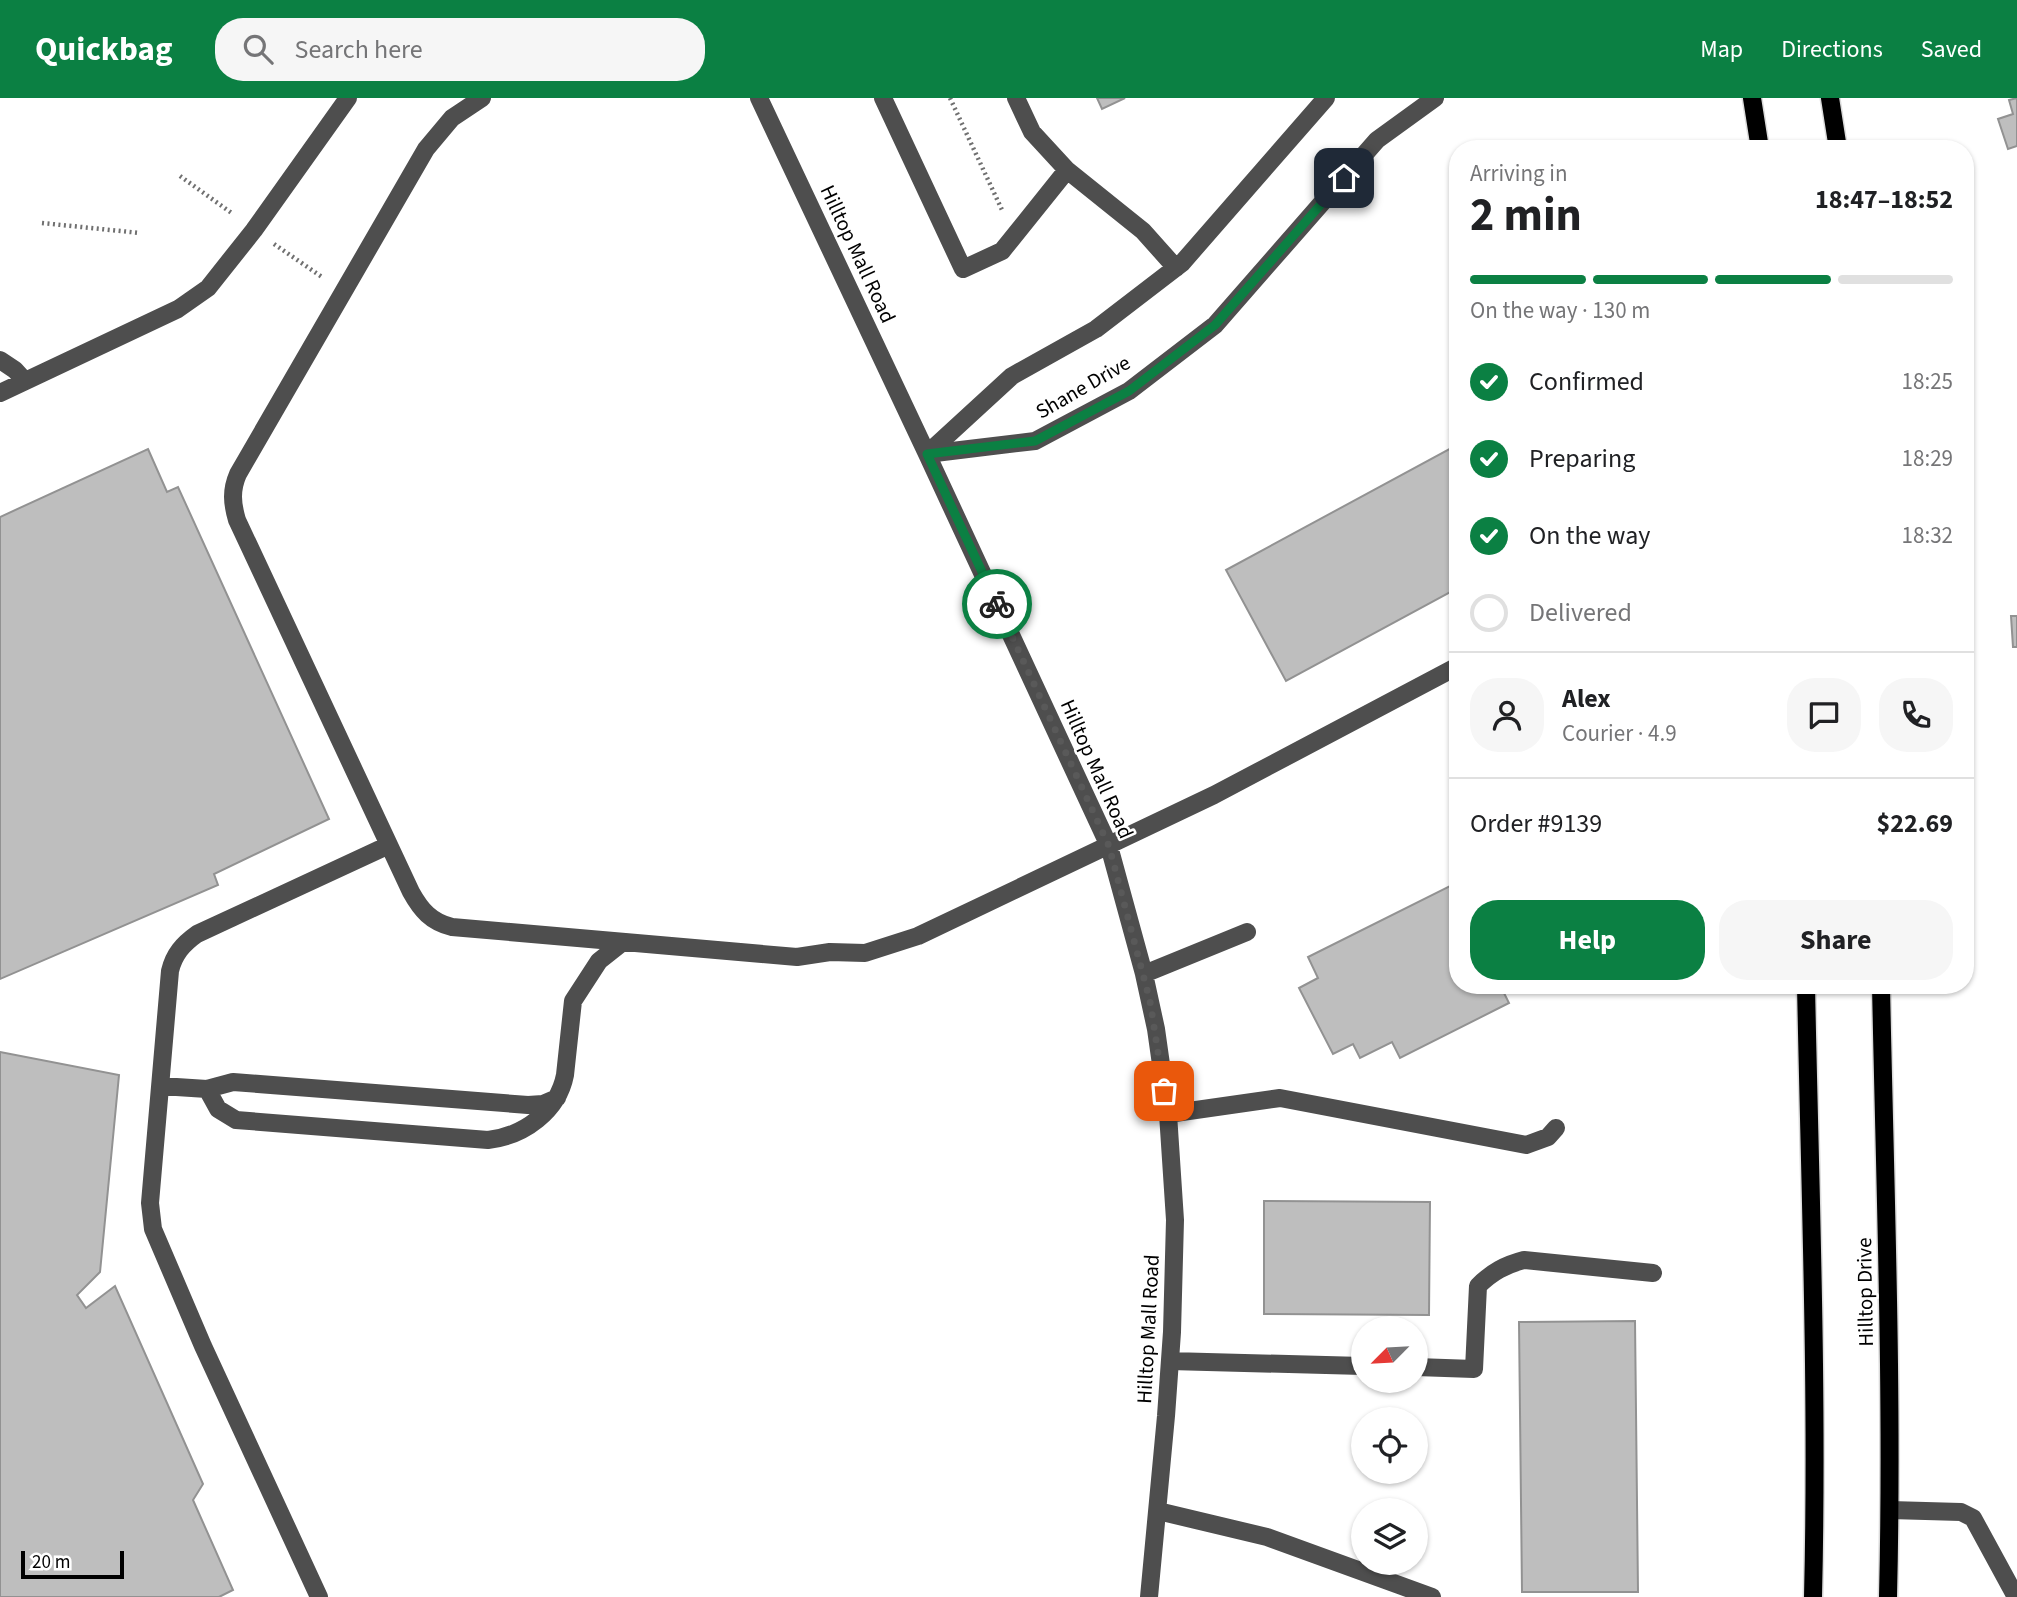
<!DOCTYPE html>
<html lang="en">
<head>
<meta charset="utf-8">
<style>
  :root { --surface:#fff; --page:#f6f6f6; --text:#202124; --muted:#757577; --line:#e0e0e0; --accent:#0b8043 }
  body { margin:0; font-family:"Source Sans 3",sans-serif; background:var(--page); color:var(--text); height:100vh; display:flex; flex-direction:column; font-size:26px; white-space:nowrap }
  * { box-sizing:border-box; margin:0 }
  p { font-size:23px; color:var(--muted) }
  .icon { flex:none; width:38px; height:38px; fill:none; stroke:currentColor; stroke-width:2; stroke-linecap:round; stroke-linejoin:round }
  .map { position:relative; flex:1; overflow:hidden }
  .sheet { position:absolute; left:1449px; top:42px; width:525px; height:854px; display:flex; flex-direction:column; background:var(--surface); border-radius:28px; box-shadow:0 2px 5px #0004 }
  .sheet>* { flex:none }
  .needle { width:46px; rotate:246deg }
  .controls { position:absolute; left:1351px; top:1218px; display:grid; gap:14px }
  .controls a { display:grid; place-items:center; width:77px; height:77px; border-radius:50%; background:var(--surface); box-shadow:0 2px 5px #0004; font-size:35px }
  .scale { position:absolute; left:21px; bottom:18px; width:103px; box-sizing:border-box; padding-left:7px; border:4px solid #000; border-top:0; font-size:19px; line-height:24px; white-space:nowrap; color:#000; -webkit-text-stroke:5px #fff; paint-order:stroke }
  .pin { position:absolute; display:grid; place-items:center; width:60px; height:60px; color:#fff; margin:-30px; border-radius:14px; box-shadow:0 4px 10px #0006 }
  .courier { position:absolute; display:grid; place-items:center; width:70px; height:70px; margin:-35px; border:5px solid #0b8043; border-radius:50%; background:#fff; color:#222; box-shadow:0 2px 9px #0007 }
  .headline em { font-style:normal; font-weight:700 }
  .headline div { display:flex; flex-direction:column-reverse }
  .headline { display:flex; align-items:center; justify-content:space-between; height:119px; padding:0 21px }
  h1 { font-size:46px; font-weight:700; line-height:52px }
  .bar { display:grid; grid-template-columns:repeat(4,1fr); gap:10px 7px; align-content:center; height:84px; padding:0 21px }
  .bar i { height:9px; border-radius:5px; background:var(--line) }
  .bar .active { background:var(--accent) }
  .bar p { grid-column:span 4 }
  .line { display:flex; align-items:center; gap:18px; padding:0 21px; border-top:2px solid var(--line) }
  .line div { flex:1 }
  .round { display:grid; place-items:center; flex:none; width:74px; height:74px; border-radius:28px; background:var(--page) }
  ol { padding:0 21px; list-style:none }
  li { display:flex; align-items:center; gap:21px; height:77px }
  li p { margin-inline-start:auto }
  li .icon { padding:7px; border-radius:50%; background:var(--accent); color:#fff; stroke-width:4 }
  li:last-child { color:var(--muted) }
  li i { width:38px; height:38px; border:4px solid var(--line); border-radius:50% }
  .action { display:flex; gap:14px; margin-top:auto; padding:14px 21px }
  .action a { flex:1; height:80px; border-radius:28px; background:var(--accent); color:#fff; font-size:28px; font-weight:700; line-height:80px; text-align:center }
  .action a+a { background:var(--page); color:var(--text) }
  header { display:flex; align-items:center; gap:42px; box-sizing:border-box; height:98px; padding:0 35px; background:var(--accent); color:#fff }
  header strong { font-size:33px }
  nav { display:flex; gap:38px; margin-inline-start:auto; font-size:24px }
  .search { width:490px; height:63px; background:var(--page); display:flex; align-items:center; gap:18px; box-sizing:border-box; padding:0 24px; border-radius:28px; color:var(--muted); font-size:26px }
  .map>svg:first-child { display:block }
  .building { fill:#bebebe; stroke:#929292; stroke-width:2 }
  .lines { fill:none; stroke-linecap:round; stroke-linejoin:round }
  .major-casing { stroke:#dbdbdb; stroke-width:21 }
  .path { stroke:#707070; stroke-width:4.5; stroke-dasharray:2 3.5; stroke-linecap:butt }
  .minor { stroke:#4e4e4e; stroke-width:18 }
  .major { stroke:#000; stroke-width:18 }
  .done { stroke:#595959; stroke-width:7; stroke-dasharray:0 12.6 }
  .route { stroke:#0b8043; stroke-width:9 }
  .labels { text-anchor:middle; stroke-width:5; stroke-linejoin:round; paint-order:stroke }
  .street-label { font-size:21px; fill:#000; stroke:#fff }
</style>
</head>
<body>
<header>
<strong>Quickbag</strong>
<div class="search"><svg class="icon" aria-label="search" viewBox="0 0 24 24"><circle cx="10" cy="10" r="6"/><path d="M15 15l6 6"/></svg>Search here</div>
<nav><a>Map</a><a>Directions</a><a>Saved</a></nav>
</header>
<div class="map">
<svg width="2017" height="1499" viewBox="0 0 2017 1499">
  <rect width="100%" height="100%" fill="#fff"/>
  <path class="building" d="M1097 0H1125L1102 11Z
    M2017 0V48L2008 51 1998 21 2013 16 2009 2Z
    M1455 348 1458 352V490L1286 583 1226 472Z
    M148 351 167 394 178 389 329 721 214 776 218 787 0 881V419Z
    M2011 518H2017V549H2013Z
    M1458 784V887H1500L1509 905 1400 960 1392 944 1360 960 1353 946 1333 956 1299 890 1318 880 1308 859Z
    M0 954 119 977 100 1174 77 1197 86 1210 115 1188 203 1386 193 1402 233 1492 219 1499H0Z
    M1264 1103 1430 1104 1429 1217 1264 1216Z
    M1635 1223 1638 1494H1522L1519 1224Z"/>
  <g class="lines">
    <g class="major-casing">
      <path id="major" d="M1752 0 1760 51
        M1830 0 1838 51
        M1806 887C1810 1091 1818 1295 1813 1499
        M1881 887C1885 1091 1893 1295 1888 1499"/>
    </g>
    <path class="path" d="M950 0 1002 112
      M180 78 233 116
      M42 125 140 135
      M274 146 322 179"/>
    <path class="minor" d="M482 0 452 20 426 51 238 376C231 392 232 405 237 422L411 794C421 812 431 824 452 829L797 859 830 854 865 855 918 838 1214 697 1458 568
      M759 0 927 356 1109 748 1144 876 1156 931 1168 1016 1175 1122 1172 1234 1166 1318 1149 1499
      M883 0 963 171 1002 153 1067 72
      M1016 0 1032 34 1067 72 1143 133 1176 170
      M0 262 15 272 25 283
      M0 295 178 211 208 190 254 132 348 0
      M927 356 1035 343 1129 293 1215 227 1377 42 1435 0
      M927 356 1012 278 1096 231 1182 165 1326 0
      M1144 876 1247 834
      M161 988 207 991 233 984 528 1007 543 1006 557 1000
      M207 991 218 1011 236 1022 488 1042C524 1038 558 1013 565 977L573 903 599 863 623 844
      M1168 1016 1280 1000 1526 1047 1548 1039 1556 1030
      M1170 1263 1363 1268
      M1416 1269 1474 1271 1478 1188C1492 1174 1505 1167 1524 1162L1653 1175
      M1890 1412 1961 1414 1973 1420 2016 1499
      M1158 1413 1267 1439 1432 1499
      M319 1499 203 1248 153 1131 150 1105 170 873C174 856 183 846 197 836L389 747"/>
    <use href="#major" class="major"/>
  </g>
  <g class="lines">
    <path class="done" d="M997 506 1109 748 1150 903 1164 993"/>
    <path class="route" d="M997 506 927 356 1035 343 1129 293 1215 227 1344 80"/>
  </g>
  <g class="labels">
    <g class="street-label">
      <text transform="translate(858 156) rotate(65)" y="7">Hilltop Mall Road</text>
      <text transform="translate(1083 289) rotate(-30)" y="7">Shane Drive</text>
      <text transform="translate(1097 671) rotate(66)" y="7">Hilltop Mall Road</text>
      <text transform="translate(1865 1194) rotate(-91)" y="7">Hilltop Drive</text>
      <text transform="translate(1148 1231) rotate(-87)" y="7">Hilltop Mall Road</text>
    </g>
  </g>
</svg>
<div class="controls">
<a><svg class="needle" viewBox="-14 -14 28 28"><path d="M0-13l5 13h-10z" fill="#e53935"/><path d="M0 13l5-13h-10z" fill="#757577"/></svg></a>
<a><svg class="icon" aria-label="locate" viewBox="0 0 24 24"><circle cx="12" cy="12" r="6"/><path d="M12 2v4M12 18v4M2 12h4M18 12h4"/></svg></a>
<a><svg class="icon" aria-label="layers" viewBox="0 0 24 24"><path d="M12 4l9 5-9 5-9-5zM3 14l9 5 9-5"/></svg></a>
</div>
<div class="scale">20 m</div>
<div class="pin" style="left:1164px;top:993px;background:#ea580c"><svg class="icon" aria-label="bag" viewBox="0 0 24 24"><path d="M5 8h14l-1 12H6zM9 8a3 3 0 0 1 6 0"/></svg></div>
<div class="pin" style="left:1344px;top:80px;background:#1f2937"><svg class="icon" aria-label="home" viewBox="0 0 24 24"><path d="M3 11l9-7 9 7M6 9v11h12V9"/></svg></div>
<div class="courier" style="left:997px;top:506px"><svg class="icon" aria-label="bike" viewBox="0 0 24 24"><circle cx="6" cy="16" r="4"/><circle cx="18" cy="16" r="4"/><path d="M6 16l4-8h5l3 8M10 8l3 8H6M13 5h3"/></svg></div>
<section class="sheet">
<div class="headline"><div><h1>2 min</h1><p>Arriving in</p></div><em>18:47–18:52</em></div>
<div class="bar"><i class="active"></i><i class="active"></i><i class="active"></i><i></i><p>On the way · 130 m</p></div>
<ol>
<li><svg class="icon" aria-label="check" viewBox="0 0 24 24"><path d="M5 12l5 5 9-10"/></svg>Confirmed<p>18:25</p></li>
<li><svg class="icon" aria-label="check" viewBox="0 0 24 24"><path d="M5 12l5 5 9-10"/></svg>Preparing<p>18:29</p></li>
<li><svg class="icon" aria-label="check" viewBox="0 0 24 24"><path d="M5 12l5 5 9-10"/></svg>On the way<p>18:32</p></li>
<li><i></i>Delivered</li>
</ol>
<div class="line" style="height:126px"><a class="round"><svg class="icon" aria-label="person" viewBox="0 0 24 24"><circle cx="12" cy="8" r="4"/><path d="M4 21q1-7 8-7t8 7"/></svg></a><div><b>Alex</b><p>Courier · 4.9</p></div><a class="round"><svg class="icon" aria-label="chat" viewBox="0 0 24 24"><path d="M4 5h16v11H9l-5 4z"/></svg></a><a class="round"><svg class="icon" aria-label="phone" viewBox="0 0 24 24"><path d="M5 4h4l2 5-3 2q2 4 5 5l2-3 5 2v4C11 20 4 13 5 4z"/></svg></a></div>
<div class="line" style="height:91px"><div>Order #9139</div><b>$22.69</b></div>
<div class="action"><a>Help</a><a>Share</a></div>
</section>
</div>
</body>
</html>
